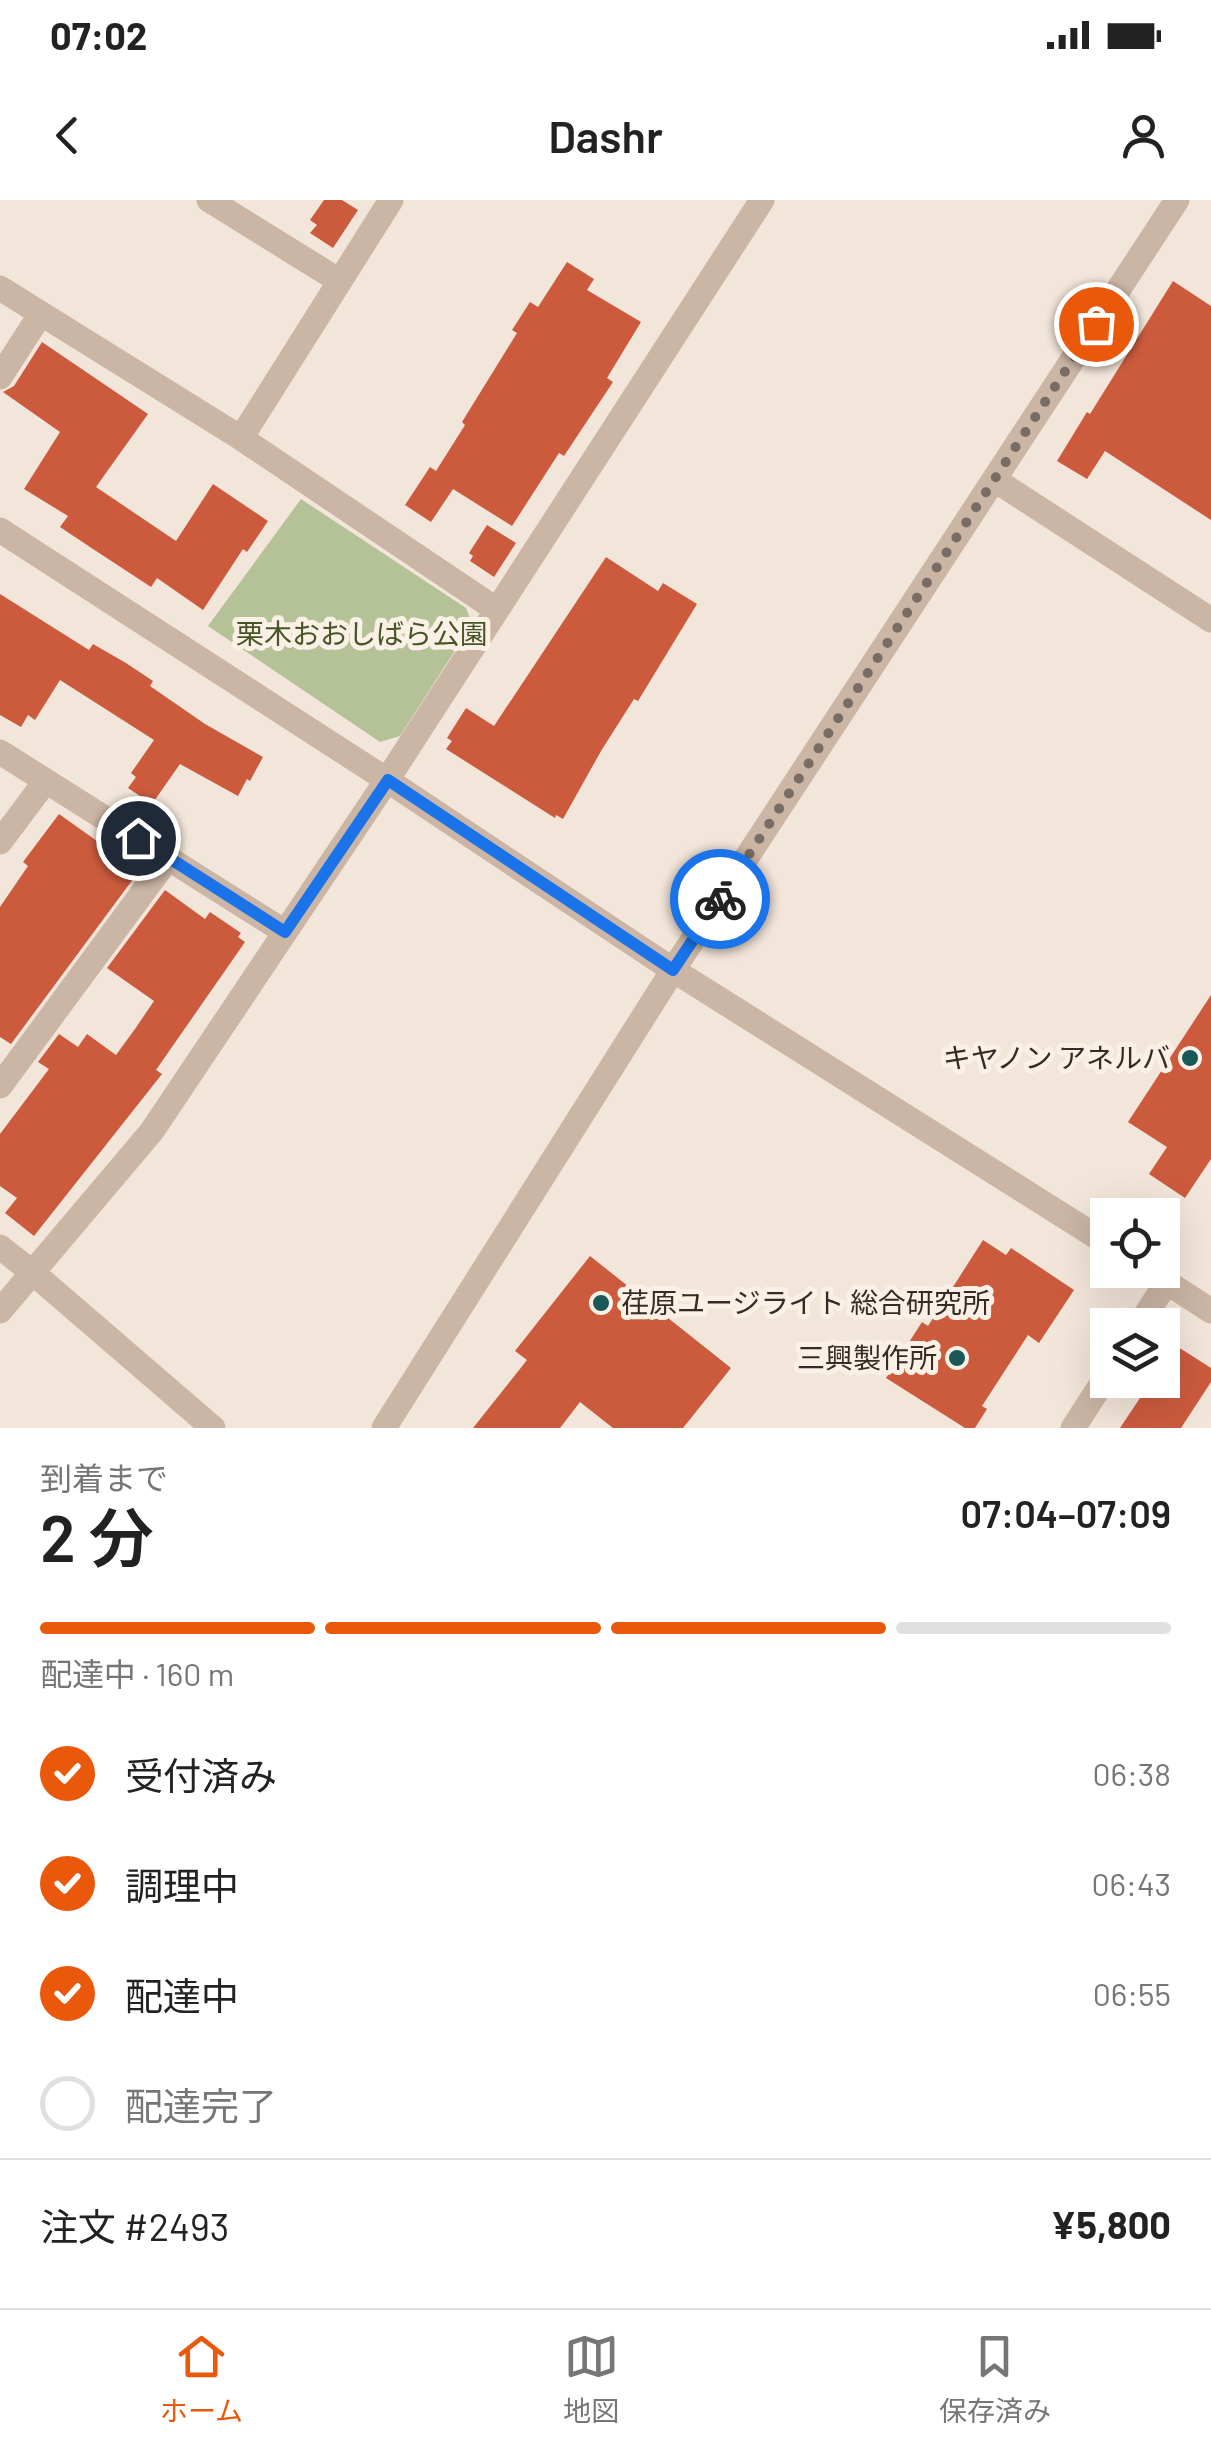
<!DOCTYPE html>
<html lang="ja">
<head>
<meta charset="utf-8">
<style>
  :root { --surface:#fff; --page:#f2f2f2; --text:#222; --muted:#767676; --line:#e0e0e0; --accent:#ea580c }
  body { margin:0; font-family:Barlow,"Noto Sans JP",sans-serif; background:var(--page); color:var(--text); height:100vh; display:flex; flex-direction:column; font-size:38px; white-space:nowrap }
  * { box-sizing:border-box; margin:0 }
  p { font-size:32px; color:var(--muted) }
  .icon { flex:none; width:55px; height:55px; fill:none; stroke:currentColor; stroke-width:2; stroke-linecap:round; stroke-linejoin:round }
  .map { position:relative; height:1228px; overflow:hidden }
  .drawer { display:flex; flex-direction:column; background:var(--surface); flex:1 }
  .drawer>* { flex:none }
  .controls { position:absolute; left:1090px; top:998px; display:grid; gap:20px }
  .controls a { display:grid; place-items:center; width:90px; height:90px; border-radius:0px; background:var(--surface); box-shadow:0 10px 40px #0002; font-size:50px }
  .pin { position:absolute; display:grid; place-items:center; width:85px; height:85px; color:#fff; margin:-42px; border:5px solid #fff; border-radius:50%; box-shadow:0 2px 10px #0007 }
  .courier { position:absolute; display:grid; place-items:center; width:100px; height:100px; margin:-50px; border:8px solid #1a73e8; border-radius:50%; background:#fff; color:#222; box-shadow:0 2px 12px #0007 }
  .overview em { font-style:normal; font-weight:600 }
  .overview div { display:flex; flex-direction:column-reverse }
  .overview { display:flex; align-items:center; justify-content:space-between; height:170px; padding:0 40px }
  h1 { font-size:65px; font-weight:600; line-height:75px }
  .bar { display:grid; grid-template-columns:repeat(4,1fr); gap:15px 10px; align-content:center; height:120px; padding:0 40px }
  .bar i { height:12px; border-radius:8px; background:var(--line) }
  .bar .current { background:var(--accent) }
  .bar p { grid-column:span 4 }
  .line { display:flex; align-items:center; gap:25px; padding:0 40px; border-top:2px solid var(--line) }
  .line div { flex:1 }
  ol { padding:0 40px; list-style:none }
  li { display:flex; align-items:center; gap:30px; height:110px }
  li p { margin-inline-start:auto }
  li .icon { padding:10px; border-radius:50%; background:var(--accent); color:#fff; stroke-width:4 }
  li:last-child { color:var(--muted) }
  li i { width:55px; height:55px; border:5px solid var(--line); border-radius:50% }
  .status { display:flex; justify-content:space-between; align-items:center; height:70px; padding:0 50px; background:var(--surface); direction:ltr }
  .status svg { height:28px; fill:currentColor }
  header { display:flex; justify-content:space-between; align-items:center; height:130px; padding:0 40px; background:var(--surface); font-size:45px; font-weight:600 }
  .tab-bar { display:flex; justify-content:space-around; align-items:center; height:140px; border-top:2px solid var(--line); background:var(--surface); font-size:28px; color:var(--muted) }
  .tab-bar a { display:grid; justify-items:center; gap:5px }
  .tab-bar .current { color:var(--accent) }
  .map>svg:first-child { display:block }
  .green { fill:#b5c298 }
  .building { fill:#cc5b3e }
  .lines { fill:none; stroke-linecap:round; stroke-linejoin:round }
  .minor { stroke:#cbb5a4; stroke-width:25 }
  .tertiary { stroke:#cbb5a4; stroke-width:25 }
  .done { stroke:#786c65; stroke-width:10; stroke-dasharray:0 18 }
  .route { stroke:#1a73e8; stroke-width:12 }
  .poi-dot { fill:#1a5759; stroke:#faf0e5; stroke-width:4 }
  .labels { text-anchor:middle; stroke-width:10; stroke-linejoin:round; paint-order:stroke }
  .park-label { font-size:28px; fill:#475529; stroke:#faf0e5 }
  .poi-label { font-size:28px; fill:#362b26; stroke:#faf0e5; text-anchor:end }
</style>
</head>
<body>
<div class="status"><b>07:02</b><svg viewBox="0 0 49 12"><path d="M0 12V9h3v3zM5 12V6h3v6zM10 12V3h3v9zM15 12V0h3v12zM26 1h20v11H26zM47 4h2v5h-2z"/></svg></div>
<header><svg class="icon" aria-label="back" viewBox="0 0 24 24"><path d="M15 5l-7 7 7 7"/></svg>Dashr<svg class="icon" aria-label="person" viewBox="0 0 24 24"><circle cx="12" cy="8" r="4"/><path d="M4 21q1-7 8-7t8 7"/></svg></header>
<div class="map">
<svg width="1211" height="1228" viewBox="0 0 1211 1228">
  <rect width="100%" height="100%" fill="#f2e5d9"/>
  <path class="green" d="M301 299 466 408 472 424 400 536 380 542 208 426Z"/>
  <path class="building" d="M324 0H342L358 10 333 48 310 33 317 25 310 20Z
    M567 62 594 79 587 90 641 122 607 178 613 182 564 256 559 253 512 326 453 289 431 322 405 305 430 267 436 271 465 225 462 222 517 133 512 130 530 102 538 107Z
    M1173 81 1211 106V320L1105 251 1087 279 1057 261 1087 212 1090 214Z
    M42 142 148 214 96 287 176 341 213 284 268 321 247 352 243 349 203 410 157 378 151 387 90 347 60 327 68 316 24 289 60 232 3 192 14 186Z
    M487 325 516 343 494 377 470 361 473 356 469 353Z
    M606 357 658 391 663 383 697 404 638 501 634 499 601 551 563 619 556 615 555 618 446 549 452 541 447 538 466 508 494 526Z
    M0 394 89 450 93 444 126 463 153 481 150 486 205 524 263 557 250 581 247 579 238 596 180 564 152 604 128 588 136 577 131 573 154 540 60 480 35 520 28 515 21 527 0 515Z
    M59 614 139 671 11 844 0 837V707L28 666 23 662Z
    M165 690 205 719 210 712 241 733 238 737 245 742 156 870 162 874 34 1036 5 1013 17 998 0 986V934L49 869 38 862 59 834 78 847 87 834 116 855 135 829 154 801 107 768Z
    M1211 795V959L1185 998 1149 974 1167 947 1128 922Z
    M983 1040 1006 1055 1011 1048 1074 1090 1039 1143 1028 1135 982 1206 987 1209 975 1228H965L886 1178 922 1122 928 1126Z
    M590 1056 731 1168 683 1228H613L580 1202 560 1228H473L527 1160 515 1151Z
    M1175 1145 1211 1168V1182L1181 1228H1120L1152 1180H1162V1164Z"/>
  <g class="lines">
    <path class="minor" d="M209 0 338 80
      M0 88 241 238 497 410
      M0 177 40 115
      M241 238 391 0
      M0 552 285 732
      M387 580 762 0
      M0 642 45 582
      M0 886 169 657
      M0 1047 32 1072"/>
    <path class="tertiary" d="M995 280 1211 420
      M0 330 387 580 673 770 1108 1044
      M1148 1070 1211 1111
      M32 1072 213 1228
      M0 1111 152 931 387 580
      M1139 1125 1167 1082
      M384 1228 673 770 1177 0
      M1073 1228 1108 1174"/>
  </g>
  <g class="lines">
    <path class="done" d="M720 699 1096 124"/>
    <path class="route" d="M138 638 285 732 388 580 673 770 720 699"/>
  </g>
  <g class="poi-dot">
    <circle cx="1190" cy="858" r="10"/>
    <circle cx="601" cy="1103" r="10"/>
    <circle cx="957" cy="1158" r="10"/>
  </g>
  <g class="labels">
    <g class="park-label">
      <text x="362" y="444">栗木おおしばら公園</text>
    </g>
    <g class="poi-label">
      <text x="1170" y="868">キヤノン アネルバ</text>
      <text x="621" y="1113" text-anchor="start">荏原ユージライト 総合研究所</text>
      <text x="937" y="1168">三興製作所</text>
    </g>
  </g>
</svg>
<div class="controls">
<a><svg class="icon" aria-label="locate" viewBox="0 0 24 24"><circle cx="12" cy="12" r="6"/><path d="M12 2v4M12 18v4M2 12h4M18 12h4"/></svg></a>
<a><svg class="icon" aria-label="layers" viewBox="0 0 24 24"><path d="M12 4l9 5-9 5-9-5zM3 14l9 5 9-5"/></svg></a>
</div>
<div class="pin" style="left:1096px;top:124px;background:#ea580c"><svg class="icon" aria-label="bag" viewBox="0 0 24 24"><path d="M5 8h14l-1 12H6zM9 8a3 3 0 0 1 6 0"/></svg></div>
<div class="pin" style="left:138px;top:638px;background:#1f2937"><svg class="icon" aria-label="home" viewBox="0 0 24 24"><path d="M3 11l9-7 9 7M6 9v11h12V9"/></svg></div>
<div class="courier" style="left:720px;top:699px"><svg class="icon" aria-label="bike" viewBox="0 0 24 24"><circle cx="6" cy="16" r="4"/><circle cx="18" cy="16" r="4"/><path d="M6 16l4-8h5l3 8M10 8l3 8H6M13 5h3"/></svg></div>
</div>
<section class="drawer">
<div class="overview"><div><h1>2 分</h1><p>到着まで</p></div><em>07:04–07:09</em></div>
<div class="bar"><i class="current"></i><i class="current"></i><i class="current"></i><i></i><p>配達中 · 160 m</p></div>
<ol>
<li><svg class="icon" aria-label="check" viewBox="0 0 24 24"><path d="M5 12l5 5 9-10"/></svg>受付済み<p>06:38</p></li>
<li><svg class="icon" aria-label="check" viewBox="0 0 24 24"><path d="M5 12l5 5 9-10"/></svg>調理中<p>06:43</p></li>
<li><svg class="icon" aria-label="check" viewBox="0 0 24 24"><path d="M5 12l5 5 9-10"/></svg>配達中<p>06:55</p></li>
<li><i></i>配達完了</li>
</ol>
<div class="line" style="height:130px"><div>注文 #2493</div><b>¥5,800</b></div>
</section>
<nav class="tab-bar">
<a class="current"><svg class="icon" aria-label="home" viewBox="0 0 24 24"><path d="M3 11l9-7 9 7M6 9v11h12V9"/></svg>ホーム</a>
<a><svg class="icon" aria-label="map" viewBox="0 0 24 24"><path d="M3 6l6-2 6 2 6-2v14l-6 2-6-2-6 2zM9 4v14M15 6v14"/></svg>地図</a>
<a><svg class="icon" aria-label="saved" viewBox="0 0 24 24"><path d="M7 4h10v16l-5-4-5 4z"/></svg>保存済み</a>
</nav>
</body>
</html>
